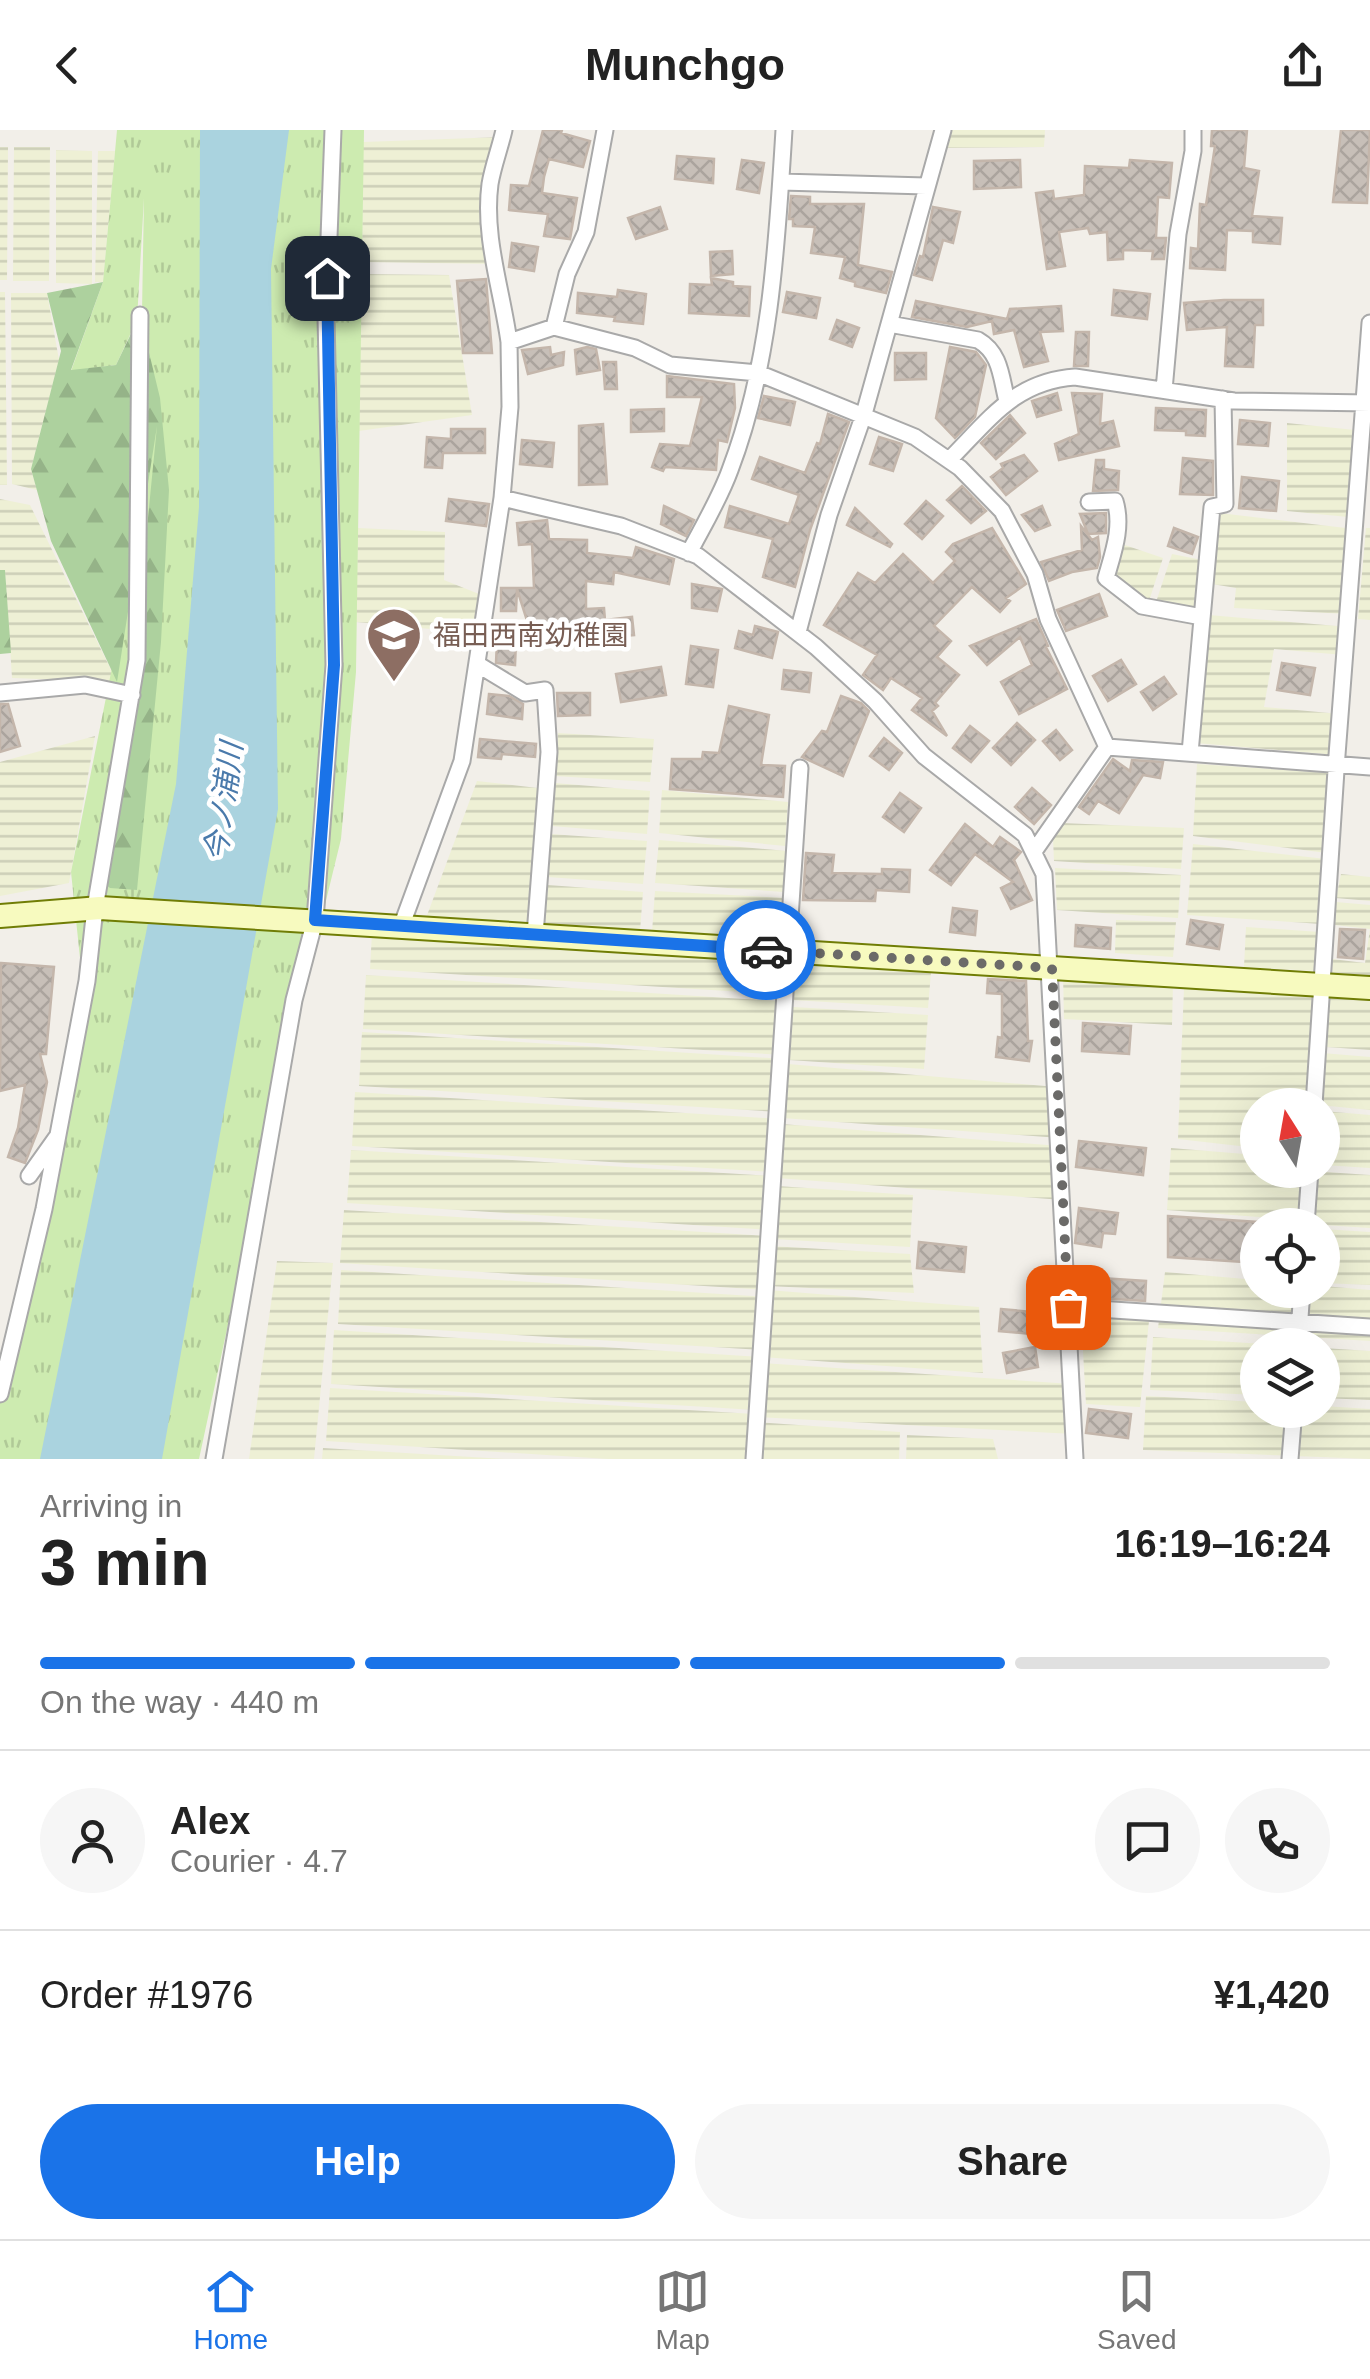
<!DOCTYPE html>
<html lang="en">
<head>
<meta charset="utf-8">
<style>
  :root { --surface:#fff; --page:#f6f6f6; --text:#222; --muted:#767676; --line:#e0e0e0; --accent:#1a73e8 }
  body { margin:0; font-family:Helvetica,"Noto Sans JP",sans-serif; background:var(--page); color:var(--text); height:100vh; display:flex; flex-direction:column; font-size:38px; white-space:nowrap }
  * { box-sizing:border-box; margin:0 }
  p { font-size:32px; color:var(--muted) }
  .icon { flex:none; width:55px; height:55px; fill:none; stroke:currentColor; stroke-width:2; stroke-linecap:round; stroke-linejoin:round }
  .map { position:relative; height:1329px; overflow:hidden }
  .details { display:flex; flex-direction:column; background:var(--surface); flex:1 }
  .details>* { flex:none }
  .needle { width:65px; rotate:349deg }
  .controls { position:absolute; left:1240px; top:958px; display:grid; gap:20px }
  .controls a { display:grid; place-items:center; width:100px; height:100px; border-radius:50%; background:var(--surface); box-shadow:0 10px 40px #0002; font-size:50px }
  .pin { position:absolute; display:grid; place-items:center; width:85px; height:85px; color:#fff; margin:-42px; border-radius:20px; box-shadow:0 5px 15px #0006 }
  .courier { position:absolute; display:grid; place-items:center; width:100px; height:100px; margin:-50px; border:8px solid #1a73e8; border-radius:50%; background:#fff; color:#222; box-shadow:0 2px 12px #0007 }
  .summary em { font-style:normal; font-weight:600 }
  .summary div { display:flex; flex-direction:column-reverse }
  .summary { display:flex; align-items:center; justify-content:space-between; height:170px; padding:0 40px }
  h1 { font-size:65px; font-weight:600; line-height:75px }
  .bar { display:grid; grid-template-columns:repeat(4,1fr); gap:15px 10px; align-content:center; height:120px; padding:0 40px }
  .bar i { height:12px; border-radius:8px; background:var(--line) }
  .bar .current { background:var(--accent) }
  .bar p { grid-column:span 4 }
  .line { display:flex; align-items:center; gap:25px; padding:0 40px; border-top:2px solid var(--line) }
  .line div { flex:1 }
  .round { display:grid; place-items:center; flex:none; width:105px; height:105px; border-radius:52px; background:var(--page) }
  .button { display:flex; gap:20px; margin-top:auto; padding:20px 40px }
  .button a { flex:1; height:115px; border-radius:60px; background:var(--accent); color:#fff; font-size:40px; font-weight:600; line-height:115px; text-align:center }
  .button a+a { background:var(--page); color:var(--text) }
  header { display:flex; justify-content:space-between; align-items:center; height:130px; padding:0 40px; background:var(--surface); font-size:45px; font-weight:600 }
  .tab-bar { display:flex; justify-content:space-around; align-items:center; height:140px; border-top:2px solid var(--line); background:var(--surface); font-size:28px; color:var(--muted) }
  .tab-bar a { display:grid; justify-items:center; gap:5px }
  .tab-bar .current { color:var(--accent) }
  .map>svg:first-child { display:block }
  .farmland { fill:url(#farmland-rules) }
  .grass { fill:url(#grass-tufts) }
  .forest { fill:url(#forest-firs) }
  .water { fill:#aad3df }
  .building { fill:url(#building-cross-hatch); stroke:#c4b6ab; stroke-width:2.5 }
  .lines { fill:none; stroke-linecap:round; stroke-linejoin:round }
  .street-casing { stroke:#a9a9a9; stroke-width:19 }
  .secondary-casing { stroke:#707d05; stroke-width:26 }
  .street { stroke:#fff; stroke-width:15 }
  .secondary { stroke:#f7fabf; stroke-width:22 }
  .done { stroke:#6b6a68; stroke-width:10; stroke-dasharray:0 18 }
  .route { stroke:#1a73e8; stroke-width:12 }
  .labels { text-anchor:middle; stroke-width:9; stroke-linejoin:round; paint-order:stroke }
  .education-label { font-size:28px; fill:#785e54; stroke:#fff; text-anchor:start }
  .water-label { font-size:30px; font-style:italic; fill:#4a7aab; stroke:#fff }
</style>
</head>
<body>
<header><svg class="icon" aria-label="back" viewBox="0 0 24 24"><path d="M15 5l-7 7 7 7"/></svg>Munchgo<svg class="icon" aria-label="share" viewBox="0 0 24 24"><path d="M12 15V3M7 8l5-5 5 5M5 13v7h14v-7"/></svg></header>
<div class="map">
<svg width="1370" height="1329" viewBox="0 0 1370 1329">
  <defs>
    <pattern id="farmland-rules" width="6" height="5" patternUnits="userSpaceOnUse" patternTransform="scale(2.5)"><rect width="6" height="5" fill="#eef0d5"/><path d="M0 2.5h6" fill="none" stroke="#ccceb7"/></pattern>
    <pattern id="grass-tufts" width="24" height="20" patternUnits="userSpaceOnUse" patternTransform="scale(2.5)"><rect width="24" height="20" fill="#cdebb0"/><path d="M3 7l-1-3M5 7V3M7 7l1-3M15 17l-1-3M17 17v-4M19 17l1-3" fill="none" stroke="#b0c997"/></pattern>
    <pattern id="forest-firs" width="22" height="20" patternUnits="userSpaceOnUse" patternTransform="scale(2.5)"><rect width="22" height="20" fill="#add19e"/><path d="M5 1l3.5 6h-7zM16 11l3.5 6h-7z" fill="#95b388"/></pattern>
    <pattern id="building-cross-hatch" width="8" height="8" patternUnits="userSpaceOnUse" patternTransform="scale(2.5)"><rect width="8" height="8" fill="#c7bfb8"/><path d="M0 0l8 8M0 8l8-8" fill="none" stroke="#aba49e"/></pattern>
  </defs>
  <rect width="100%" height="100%" fill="#f2efe9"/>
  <path class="farmland" d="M943 0H1045L1044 17 938 18Z
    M502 7 490 55 495 134 362 132 363 12Z
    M0 17H8L7 150H0Z
    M14 17H50L49 151H13Z
    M56 20 92 21V154L56 153Z
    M98 21H115L103 152H95Z
    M361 144 449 145 472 285 359 301Z
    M0 162H5L7 355H0Z
    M11 163H47L59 230 31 339 37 360 12 354Z
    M1287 293 1355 300 1348 387 1287 381Z
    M0 369 30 375 117 552 12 548 5 441 0 440Z
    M1211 382 1354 399 1347 484 1234 478 1236 458 1206 453 1203 485 1154 478 1172 424 1207 431Z
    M358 398 445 402 444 450 479 464 473 503 356 492Z
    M1366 398H1370V490L1358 489Z
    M1116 412 1163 428 1147 477 1106 448Z
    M1209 485 1349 497 1344 525 1274 519 1264 577 1340 584 1337 625 1196 613Z
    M558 603 654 609 650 652 555 646Z
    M95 606 69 753 0 766V632Z
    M1197 634 1331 643 1327 723 1193 706Z
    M477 651 546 659 536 791 459 790 544 796 548 755 643 762 640 801 652 802 655 761 786 768 783 811 932 830 928 878 792 870 791 865 370 839 373 785 426 788Z
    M555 653 650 661 647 704 552 696Z
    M662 660 788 672 785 716 659 703Z
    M1061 693 1184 698 1181 739 1054 731 1053 708Z
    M551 704 647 711 643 754 548 747Z
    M659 710 787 721 784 762 655 753Z
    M1193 714 1326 729 1321 794 1187 785Z
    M1055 738 1181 745 1178 788 1057 780Z
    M1341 744 1370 747V771L1336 768Z
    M1336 772 1370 775V845L1330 843 1332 829 1365 833 1370 799 1335 795Z
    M1116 790 1176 792 1173 827 1115 823Z
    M1246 797 1320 802 1316 841 1244 837Z
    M1063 843 1173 853 1172 895 1064 889Z
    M366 845 793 872V877L928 885 924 939 789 930 788 934 1057 957 1060 1008 782 988V994L1060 1016 1063 1070 777 1048V1056L913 1065 910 1117 773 1109V1100L347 1073 351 1020 773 1046V1042L352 1016 355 962 780 989V982L359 956 362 902 784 929V925L363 899Z
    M1184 858 1313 866 1305 975H1258L1257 1018 1178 1009Z
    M1329 863 1370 866V920L1326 917Z
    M1322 923 1370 927V980L1319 975Z
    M1323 981 1370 985V1038L1323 1035Z
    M1171 1018 1257 1025 1258 1040H1300L1299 1090 1167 1080Z
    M1311 1041 1370 1045V1098L1307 1094Z
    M344 1080 770 1106V1116L910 1124 914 1163 768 1156V1160L979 1177 983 1243 762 1227V1220L338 1194 341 1140 766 1167V1160L340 1133Z
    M1322 1099 1370 1102V1155L1323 1153Z
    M277 1131 333 1133 314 1329H249Z
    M1165 1142 1257 1150 1258 1160H1322L1323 1156 1370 1160V1211L1158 1198Z
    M1081 1186 1149 1191 1140 1277 1086 1274Z
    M334 1200 761 1227V1233L1072 1254 1074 1304 757 1287 756 1292 900 1302 899 1329H608L326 1311 330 1258 754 1284 755 1280 331 1254Z
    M1153 1207 1279 1215H1258L1257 1265 1150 1260Z
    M1323 1218 1370 1221V1270L1323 1268Z
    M1146 1266 1257 1272 1258 1280H1322L1323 1276 1370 1279V1329L1143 1320Z
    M907 1305 993 1309 998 1329H906Z
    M323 1318 505 1329H322Z"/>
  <path class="grass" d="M117 0H364L356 542 341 709 268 1009 199 1329H0V1269L84 866 71 742 138 408 144 68 137 190 116 235 71 241 103 152Z"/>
  <path class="forest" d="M103 152 71 240 116 235 140 185 160 268 169 360 161 512 137 760 110 758 100 750 137 500 157 296 117 552 51 411 31 339 61 221 47 163Z
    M0 440H5L11 523 0 524Z"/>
  <path class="water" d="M200 0H289L271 139 278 679 162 1329H40L176 654 199 377Z"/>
  <path class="building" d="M543 0H562L561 3 590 11 583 37 549 29 544 47 542 63 577 68 570 109 544 106 548 84 509 80 511 55 529 56Z
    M1212 0H1247L1244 38 1259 41 1252 86 1282 88 1280 114 1253 112V101L1227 100 1225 140 1190 138 1191 118 1198 119 1200 74 1206 75 1215 16H1211Z
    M1341 0H1370L1367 73 1333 72Z
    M677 26 714 29 713 53 675 49Z
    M742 30 764 33 759 63 737 59Z
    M1020 30 1021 57 974 59V31Z
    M1130 30 1172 33 1169 68 1158 67 1156 108H1166L1164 129H1152L1153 121 1123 120V129L1108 130 1107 102 1090 104 1088 98 1059 102 1065 136 1047 139 1036 63 1053 61 1054 69 1084 65 1085 36 1129 38Z
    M791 66 810 67V74H864L858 135 892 142 886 163 855 156V152L840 148 845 127 811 123 815 97 793 96V89H789Z
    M660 77 667 99 636 109 628 88Z
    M933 77 960 82 953 113 943 110 932 150 914 145 920 126 923 127Z
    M512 113 538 117 534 141 509 137Z
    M732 121 733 144 711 146 710 122Z
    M711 148 733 152V156L750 157 749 186 689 183 690 154 712 155Z
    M486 149 492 223H463L457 151Z
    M618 160 646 164 643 194 614 191 615 187 577 183 578 163 617 167Z
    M1114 160 1150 164 1147 189 1112 185Z
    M787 162 820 168 816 188 783 182Z
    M1224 170H1263V195H1255L1253 237 1225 236 1227 197 1187 200 1184 173Z
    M916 171 1007 189 1010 179 1061 176 1063 201 1040 202 1048 231 1024 237 1014 200 994 204 992 191 967 197 912 187Z
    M837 190 859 198 852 217 830 209Z
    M1076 202H1089L1088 236H1074Z
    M550 217 551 225 564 222 563 235 528 244 522 220Z
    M587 217 596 219 600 240 577 244 575 220Z
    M950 217 976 222 986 235 975 287 955 308 936 288Z
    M895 223H926V249L895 250Z
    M603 232H616L617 259H605Z
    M667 246 734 254 735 278 727 312 718 310 716 340 665 337 663 341 652 337 660 314 690 316 702 267H667Z
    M1057 263 1061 280 1037 287 1032 271Z
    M1072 263 1102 264 1100 294 1113 291 1119 316 1059 330 1055 314 1069 308 1070 312V308L1079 304Z
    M764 266 795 272 790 295 758 288Z
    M1156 278 1206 280 1205 306 1186 305V301L1155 300Z
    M664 279V301L631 302V280Z
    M828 284 849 292 810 400 795 457 763 447 773 409 725 397 730 376 789 394 799 365 752 349 760 327 805 343 817 313 820 314Z
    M1010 285 1025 303 996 329 981 313Z
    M1240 290 1270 293 1268 316 1238 314Z
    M603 294 607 354 579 355V296Z
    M451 299H485V323H443L442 338 425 337 427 307 451 309Z
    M879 307 902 314 893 341 870 334Z
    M522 310 554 313 552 337 520 334Z
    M1024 325 1037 341 1006 365 991 347 1003 338 1001 334Z
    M1183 328 1213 331V365L1180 364Z
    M1096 330H1104V339L1119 341 1118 360 1093 361Z
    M1242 347 1279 351 1276 381 1239 378Z
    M962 356 986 381 971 393 947 370Z
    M449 369 489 374 486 396 446 391Z
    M926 371 943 386 922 409 905 394Z
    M664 376 694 390 686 406 661 394Z
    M1042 376 1050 395 1035 401 1022 385Z
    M855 378 892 414 890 417 847 395Z
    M1106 383V403L1088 404 1080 384Z
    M547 390 549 409 587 410V423L633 428 636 417 674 429 669 454 614 442 613 454 586 451V479L604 478 605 490 632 487 634 505 586 509 585 503 536 519 517 459 516 481H501V458H534L532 414 519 415 517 393Z
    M1081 396 1092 410 1098 407 1100 427 1097 438 1072 442 1049 451 1041 432 1082 420Z
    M992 398 1026 454 1006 468 1010 471 1000 482 972 457 934 496 951 511 937 527 959 545 935 573 938 576 932 581 947 606 912 580 922 568 891 548 883 560 863 545 877 525 824 495 858 443 875 453 903 424 933 453 955 431 946 422 953 414Z
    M1174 398 1198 407 1192 424 1168 416Z
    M692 454 722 459 717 481 692 478Z
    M1099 464 1107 486 1066 501 1057 480Z
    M1036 489 1048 516 1046 517 1067 559 1019 584 1001 552 1032 535 1020 507 987 535 970 516Z
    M755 496 778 502 772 528 735 518 739 501 753 505Z
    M497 511H516L515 535 496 533Z
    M691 516 718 520 713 557 686 554Z
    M1121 530 1136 554 1108 571 1093 546Z
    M1282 533 1315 538 1310 565 1277 560Z
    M661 537 666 565 621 572 616 544Z
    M784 540 811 543 809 562 782 559Z
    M1164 547 1176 564 1153 580 1141 562Z
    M557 563H590V585L558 586Z
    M489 564 509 566 523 574 522 589 487 584Z
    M841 566 861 573 869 581 843 646 802 627 822 601 827 602Z
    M0 574H8L20 616 0 622Z
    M729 576 769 585 761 635 785 636 783 667 670 659 672 629H702L703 622 719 623Z
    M1017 593 1035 610 1011 635 993 618Z
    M970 596 989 611 971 632 953 618Z
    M1056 600 1072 620 1060 630 1043 611Z
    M884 608 902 623 889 640 870 626Z
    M480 609 536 614 535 627 502 624 501 629 478 627Z
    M1113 629 1130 641 1132 630 1163 632 1160 648 1143 645 1119 683 1098 671 1089 684 1079 677Z
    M1032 658 1051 675 1034 694 1015 677Z
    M900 663 921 678 904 702 883 687Z
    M965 694 993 717 1000 707 1021 722 1014 730 1032 770 1011 779 1001 758 1013 752 975 724 951 755 930 740Z
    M806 723 834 725 832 743 882 744V739L910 740 909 762 876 760 875 771 803 770Z
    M953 778 977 781 975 805 950 802Z
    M1191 790 1223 795 1219 819 1187 814Z
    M1076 795 1111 798 1110 819 1075 816Z
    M1340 799 1365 800 1363 829 1338 827Z
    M1 833 54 837 46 924H40L47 952 38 1000 25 1033 8 1027 18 998 25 955 0 961Z
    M988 849 1026 851 1028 911H1032L1029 931 996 927 998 907 1002 908V864L987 863Z
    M1083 893 1131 896 1129 924 1082 921Z
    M1079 1011 1146 1018 1143 1045 1076 1037Z
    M1079 1078 1118 1083 1115 1104 1103 1103 1101 1117 1075 1113Z
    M1168 1086 1258 1092V1133L1168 1127Z
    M919 1112 966 1117 964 1142 917 1138Z
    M1100 1148 1146 1151 1145 1171 1099 1168Z
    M1001 1179 1055 1184 1052 1206 999 1201Z
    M1035 1217 1038 1237 1007 1243 1003 1223Z
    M1089 1279 1131 1284 1128 1308 1086 1303Z"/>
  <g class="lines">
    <g class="street-casing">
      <path id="street" d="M504 0C500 18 493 36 490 54 483 107 502 160 509 212
        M781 52 926 56
        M889 194 978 210C1001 223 1001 248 1007 271
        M554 197 567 144 586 102 605 0
        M1164 260 1178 104 1193 21V0
        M949 330C989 290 1015 251 1075 247L1234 271 1370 273
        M502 368 621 396 698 426 816 517 875 571 924 626 1025 705 1044 744 1075 1329
        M1089 372 1115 371C1123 397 1113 423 1106 448L1142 476 1202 487
        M689 423C703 396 720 368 730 340 771 233 777 113 784 0
        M798 502 829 385 864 284 943 0
        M477 534 525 563 545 560 549 622 535 805
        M0 563 85 555 132 565
        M1107 617 1370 637
        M1190 623 1212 377 1225 374 1223 269
        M401 797 462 631 502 368 510 277 509 212 554 197 635 218 670 235 758 243 915 307 960 338 1002 381 1035 444 1048 489 1107 617 1035 720
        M1314 975 1337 625 1370 193
        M29 1046 56 1008
        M1306 1095 1310 1040
        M1068 1177 1370 1197
        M1298 1215 1302 1160
        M0 1264 44 1079 87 851 95 778 137 530 140 185
        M214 1329 294 870 315 790 334 535 326 188 333 0
        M754 1329 800 638
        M1290 1329 1294 1280"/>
    </g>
    <g class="secondary-casing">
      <path id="secondary" d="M0 786 100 778 1370 858"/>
    </g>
    <use href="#street" class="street"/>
    <use href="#secondary" class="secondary"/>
  </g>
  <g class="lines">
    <path class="done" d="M766 820 1052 838 1068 1177"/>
    <path class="route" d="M327 148 334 535 315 790 766 820"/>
  </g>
  <defs>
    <g id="school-pin" transform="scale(2.875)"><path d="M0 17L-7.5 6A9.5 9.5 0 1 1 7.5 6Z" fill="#8d6e63" stroke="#fff"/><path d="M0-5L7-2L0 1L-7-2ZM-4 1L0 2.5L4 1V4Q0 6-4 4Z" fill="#fff"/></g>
  </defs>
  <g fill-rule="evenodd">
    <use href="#school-pin" x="394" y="505"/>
  </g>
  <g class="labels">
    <g class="education-label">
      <text x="433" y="515">福田西南幼稚園</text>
    </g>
    <g class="water-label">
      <text transform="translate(224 672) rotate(-82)" y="10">今ノ浦川</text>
    </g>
  </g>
</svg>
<div class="controls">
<a><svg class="needle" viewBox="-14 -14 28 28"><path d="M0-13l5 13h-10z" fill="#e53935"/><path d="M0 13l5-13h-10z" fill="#767676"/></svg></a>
<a><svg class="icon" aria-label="locate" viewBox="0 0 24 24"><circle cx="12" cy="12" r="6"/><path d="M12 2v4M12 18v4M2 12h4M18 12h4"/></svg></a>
<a><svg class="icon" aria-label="layers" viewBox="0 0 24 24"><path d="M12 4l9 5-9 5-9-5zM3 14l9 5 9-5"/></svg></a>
</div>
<div class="pin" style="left:1068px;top:1177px;background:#ea580c"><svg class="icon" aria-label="bag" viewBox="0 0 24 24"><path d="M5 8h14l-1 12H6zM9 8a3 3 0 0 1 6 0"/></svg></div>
<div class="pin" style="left:327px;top:148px;background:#1f2937"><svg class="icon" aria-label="home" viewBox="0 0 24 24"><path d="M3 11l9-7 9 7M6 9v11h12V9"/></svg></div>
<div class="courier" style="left:766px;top:820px"><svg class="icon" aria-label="car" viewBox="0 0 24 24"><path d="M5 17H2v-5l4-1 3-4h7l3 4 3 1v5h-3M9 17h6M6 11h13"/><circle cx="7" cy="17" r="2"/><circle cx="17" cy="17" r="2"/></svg></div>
</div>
<section class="details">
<div class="summary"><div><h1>3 min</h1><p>Arriving in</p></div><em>16:19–16:24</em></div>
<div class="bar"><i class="current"></i><i class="current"></i><i class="current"></i><i></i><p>On the way · 440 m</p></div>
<div class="line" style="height:180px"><a class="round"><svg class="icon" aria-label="person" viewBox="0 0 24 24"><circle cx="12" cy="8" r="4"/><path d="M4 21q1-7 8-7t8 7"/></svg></a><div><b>Alex</b><p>Courier · 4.7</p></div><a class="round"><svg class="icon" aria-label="chat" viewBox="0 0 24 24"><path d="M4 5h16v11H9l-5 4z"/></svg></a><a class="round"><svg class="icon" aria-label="phone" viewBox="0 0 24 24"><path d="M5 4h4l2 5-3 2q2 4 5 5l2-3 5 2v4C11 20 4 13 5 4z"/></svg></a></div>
<div class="line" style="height:130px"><div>Order #1976</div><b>¥1,420</b></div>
<div class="button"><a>Help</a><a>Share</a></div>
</section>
<nav class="tab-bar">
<a class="current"><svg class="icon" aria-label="home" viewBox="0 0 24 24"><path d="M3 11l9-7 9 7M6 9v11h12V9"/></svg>Home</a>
<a><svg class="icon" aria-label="map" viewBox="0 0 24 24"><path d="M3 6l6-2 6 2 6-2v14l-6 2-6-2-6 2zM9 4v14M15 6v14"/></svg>Map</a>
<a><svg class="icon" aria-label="saved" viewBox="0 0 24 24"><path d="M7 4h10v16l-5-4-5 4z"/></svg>Saved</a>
</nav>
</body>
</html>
